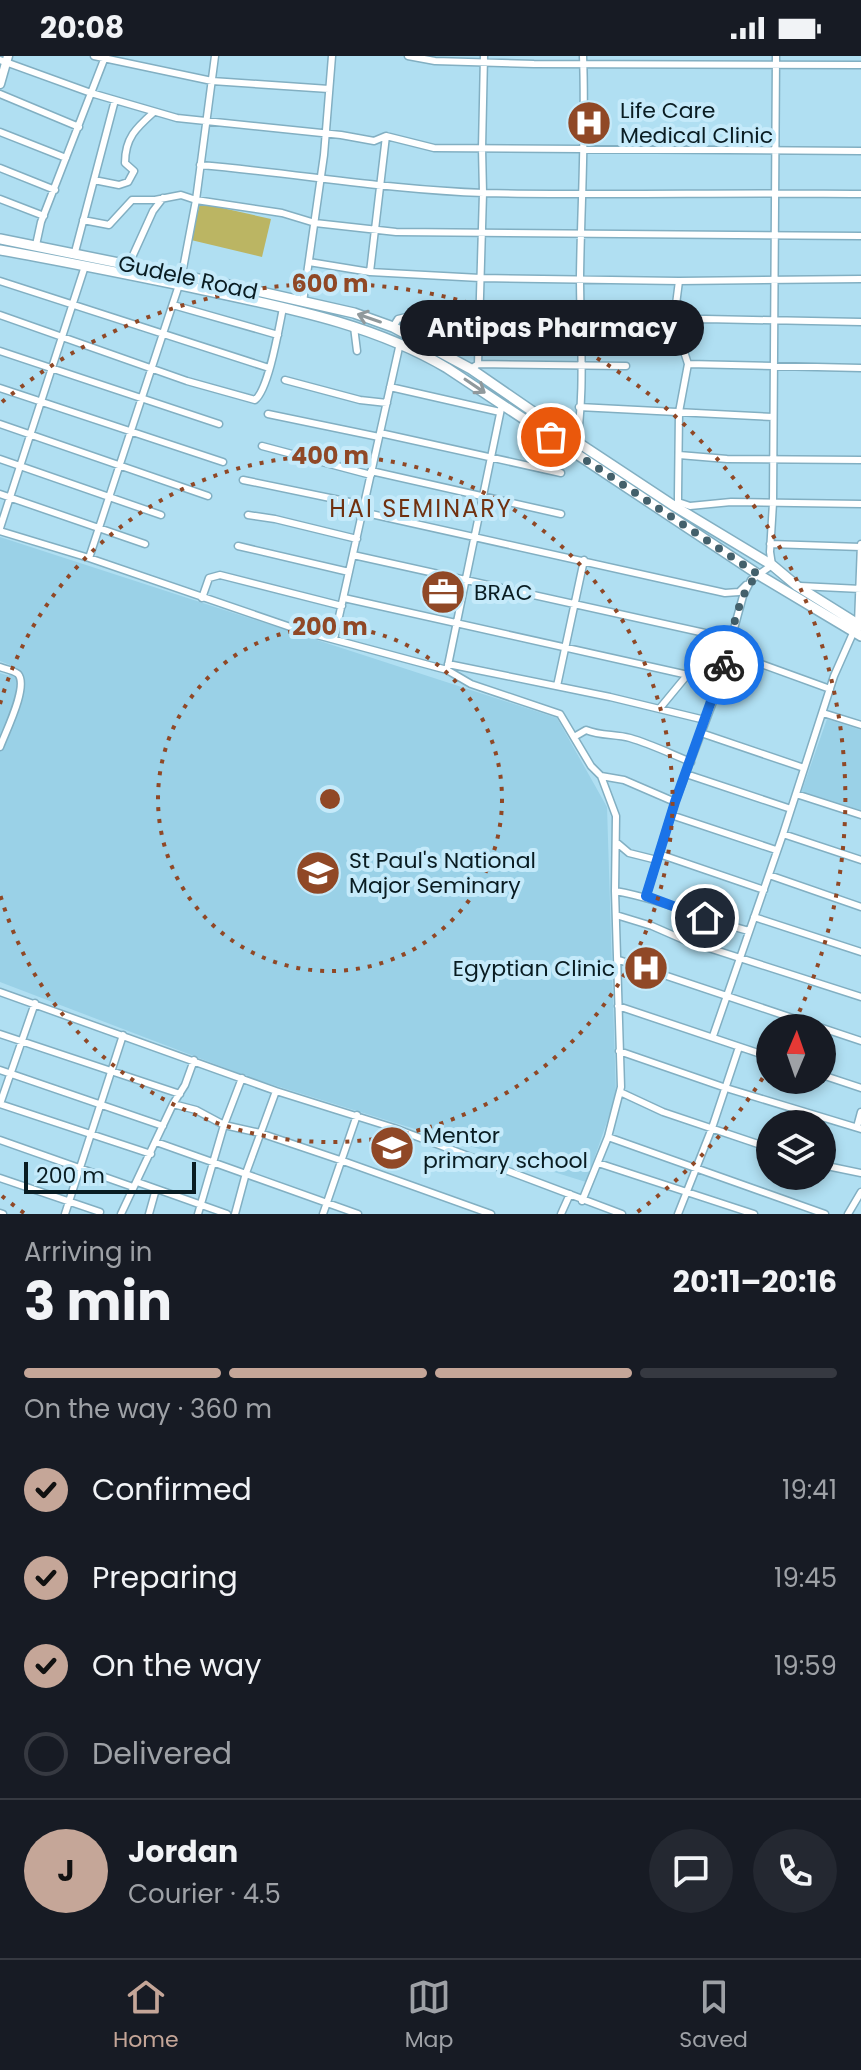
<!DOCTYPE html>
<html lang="en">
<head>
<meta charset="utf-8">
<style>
  :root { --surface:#171b24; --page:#242831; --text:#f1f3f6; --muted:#9ea1a6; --line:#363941; --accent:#c5a698 }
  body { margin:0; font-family:Poppins,sans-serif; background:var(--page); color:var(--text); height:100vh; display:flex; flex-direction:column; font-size:30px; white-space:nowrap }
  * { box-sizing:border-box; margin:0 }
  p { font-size:26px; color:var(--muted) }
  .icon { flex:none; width:44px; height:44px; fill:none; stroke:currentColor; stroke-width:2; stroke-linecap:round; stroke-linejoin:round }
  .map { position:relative; height:1158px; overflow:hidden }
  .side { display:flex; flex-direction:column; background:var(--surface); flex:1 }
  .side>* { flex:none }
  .needle { width:52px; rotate:2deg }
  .controls { position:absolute; left:756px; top:958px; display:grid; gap:16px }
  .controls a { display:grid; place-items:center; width:80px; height:80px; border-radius:50%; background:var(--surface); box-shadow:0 4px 12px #0003; font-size:40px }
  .scale { position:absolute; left:24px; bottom:20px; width:172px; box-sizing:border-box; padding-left:8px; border:4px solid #091c22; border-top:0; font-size:22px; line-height:28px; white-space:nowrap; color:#091c22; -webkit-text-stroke:6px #c5eafa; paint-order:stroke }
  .pin { position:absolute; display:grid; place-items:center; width:68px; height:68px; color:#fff; margin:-34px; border:4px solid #fff; border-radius:50%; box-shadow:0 2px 8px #0007 }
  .courier { position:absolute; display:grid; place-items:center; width:80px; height:80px; margin:-40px; border:6px solid #1a73e8; border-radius:50%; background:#fff; color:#222; box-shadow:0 2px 10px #0007 }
  .bubble { position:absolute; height:56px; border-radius:28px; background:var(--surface); box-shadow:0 4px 12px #0003; font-size:26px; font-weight:700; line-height:56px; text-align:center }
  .head em { font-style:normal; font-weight:700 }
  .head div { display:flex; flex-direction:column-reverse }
  .head { display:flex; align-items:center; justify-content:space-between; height:136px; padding:0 24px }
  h1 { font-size:52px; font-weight:700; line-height:60px }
  .bar { display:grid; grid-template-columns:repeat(4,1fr); gap:12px 8px; align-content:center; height:96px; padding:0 24px }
  .bar i { height:10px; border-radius:6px; background:var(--line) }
  .bar .active { background:var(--accent) }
  .bar p { grid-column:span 4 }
  .line { display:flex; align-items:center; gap:20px; padding:0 24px; border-top:2px solid var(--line) }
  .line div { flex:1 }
  .round { display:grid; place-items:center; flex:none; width:84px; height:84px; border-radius:42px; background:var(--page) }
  ol { padding:0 24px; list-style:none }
  li { display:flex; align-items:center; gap:24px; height:88px }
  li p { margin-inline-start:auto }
  li .icon { padding:8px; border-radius:50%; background:var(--accent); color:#111; stroke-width:4 }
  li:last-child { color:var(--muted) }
  li i { width:44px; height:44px; border:4px solid var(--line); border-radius:50% }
  .status { display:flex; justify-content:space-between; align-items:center; height:56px; padding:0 40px; background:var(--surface); direction:ltr }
  .status svg { height:22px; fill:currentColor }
  .menu { display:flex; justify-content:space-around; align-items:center; height:112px; border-top:2px solid var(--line); background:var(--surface); font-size:22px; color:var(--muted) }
  .menu a { display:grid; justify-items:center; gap:4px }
  .menu .active { color:var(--accent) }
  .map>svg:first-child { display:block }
  .built { fill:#9ad1e7 }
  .green { fill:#bbb563 }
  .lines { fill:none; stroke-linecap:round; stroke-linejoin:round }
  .minor-casing { stroke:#82afc2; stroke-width:9 }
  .major-casing { stroke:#82afc2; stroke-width:11 }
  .highway-casing { stroke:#82afc2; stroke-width:12 }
  .minor { stroke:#fff; stroke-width:6 }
  .major { stroke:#fff; stroke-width:8 }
  .highway { stroke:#fff; stroke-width:9 }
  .oneway { stroke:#90999c }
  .done { stroke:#43606b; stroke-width:8; stroke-dasharray:0 14.4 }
  .route { stroke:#1a73e8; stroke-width:10 }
  .ring { fill:none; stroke:#904826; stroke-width:4; stroke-dasharray:4 8 }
  .labels { text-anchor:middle; stroke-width:8; stroke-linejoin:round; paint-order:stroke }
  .poi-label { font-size:22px; fill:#091c22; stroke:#c5eafa; text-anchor:start }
  .street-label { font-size:22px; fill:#091c22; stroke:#c5eafa }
  .neighbourhood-label { font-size:24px; letter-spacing:2px; fill:#703110; stroke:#c5eafa }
  .centre { fill:#904826; stroke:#c5eafa; stroke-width:4 }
  .ring-label { font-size:24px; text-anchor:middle; font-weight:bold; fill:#904826; stroke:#c5eafa; stroke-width:8; stroke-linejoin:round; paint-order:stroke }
</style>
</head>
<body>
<div class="status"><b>20:08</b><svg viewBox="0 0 49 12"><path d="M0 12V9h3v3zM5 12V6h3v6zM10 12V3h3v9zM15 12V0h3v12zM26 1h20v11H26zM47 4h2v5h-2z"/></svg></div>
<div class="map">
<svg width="861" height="1158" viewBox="0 0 861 1158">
  <rect width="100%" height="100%" fill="#b0dff2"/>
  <path class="built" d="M0 481 557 662 607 751 616 1040 586 1126 254 1023 0 926V617L9 620 12 610 0 605Z
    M827 663 861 674V756L801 737Z"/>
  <path class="green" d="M200 147 271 163 262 201 191 184Z"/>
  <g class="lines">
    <g class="minor-casing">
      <path id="minor" d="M94 0 212 25 329 33
        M408 0 435 5 534 8 861 9
        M0 4 91 37 177 62 341 79 374 85 386 80 434 92 861 95
        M0 38 79 71
        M0 76 66 102
        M200 109C295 117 389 134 484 137 610 140 735 136 861 138
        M0 112 55 134
        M94 124 119 129 128 126 134 115 125 107C125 82 136 72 154 56
        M0 143 44 160
        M83 164 109 169 132 144H155L181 139 196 144 282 157 315 167 396 176 861 180
        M36 189 41 166 105 1
        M75 196 115 44
        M309 206 370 216 480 222 679 225 861 223
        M129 208 153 155 163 142
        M370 216 386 80
        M182 218 196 144 215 0
        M0 225 269 312
        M303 246 324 99 332 0
        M173 249 278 279
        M0 259 187 325 255 344C269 333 279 271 283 252
        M354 271 357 295
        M393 271 398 263 406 261 581 266 705 263 861 266
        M0 295 219 368
        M478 308 626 310
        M688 308 861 312
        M471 313 478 308 483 137 482 92 484 0
        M285 324 360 344 387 347
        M390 331 500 356
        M0 332 223 406
        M579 351 773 361
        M268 358 379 381
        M0 368 208 440
        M380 377 561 417
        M262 390 371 419
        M575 397C586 339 580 279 580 220 581 147 586 73 583 0
        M679 399 727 403 861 404
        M0 403 161 459
        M371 415 561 458
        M243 424 364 449
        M0 438 145 488
        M678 446 690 450 731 446 861 448
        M674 450 678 446V439L679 356 688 308 674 264 679 225
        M362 456 725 537 739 536 746 529
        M248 459 275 463 357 483
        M0 472 85 210
        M0 475 89 502 302 575 447 614 471 628 560 658 591 710 601 720 616 760 615 835 621 1031 608 1081 582 1145
        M770 488 861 491
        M238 490 349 516
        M353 499 732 583
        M89 502 179 229
        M800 530 861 533
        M202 542 209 522 220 519 342 550
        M344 542 688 619
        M858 568 861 488
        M334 583 400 287
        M728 596 830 633
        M448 608 610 641 705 664
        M0 611C5 613 13 614 18 618 29 630 5 677 0 691
        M447 614 502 348
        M557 630 584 504
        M660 652 693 612 710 577
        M823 657 861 669
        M701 677 804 712
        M574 681 586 674C601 680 614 678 630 682 651 688 671 698 691 706
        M686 718 791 753
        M601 720 624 724 675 746
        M796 738 861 759
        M671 759 776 794
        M783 778 861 804
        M616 786 629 797 657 804
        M659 798 764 834
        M769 819 861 851
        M615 835C661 843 704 863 749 875
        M646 840 675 746 716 638 743 540 751 524 772 509 770 496 773 447 776 0
        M616 859 652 870 684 884 861 941
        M754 861 861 896
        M619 904 861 985
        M0 936 276 1035 394 1072 622 1158
        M618 950 770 1001
        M0 978 180 1038
        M713 980 783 778 834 620 853 577
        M619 995 726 1032 861 1073
        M0 1014 163 1070
        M822 1019 861 1032
        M620 1036 663 1056 770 1092
        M0 1048 151 1098
        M0 1048 35 947
        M173 1048 196 1054 224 1069 260 1077 343 1105 491 1158
        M857 1071 861 1056
        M608 1081 825 1158
        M0 1084 133 1131
        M156 1086 358 1158
        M598 1107 754 1158
        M822 1109 861 1117
        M0 1122 100 1156
        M137 1126 227 1158
        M0 1157 3 1158
        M65 1158 123 979
        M121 1158 173 1048 185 1029 194 1004
        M149 1158 156 1133
        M198 1158 224 1069 242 1022
        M235 1158 246 1117 276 1035
        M323 1158 357 1059
        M561 1158 570 1138
        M678 1158 712 1072 739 991
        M848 1158 861 1136"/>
    </g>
    <g class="major-casing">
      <path id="major" d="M0 28 8 0"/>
    </g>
    <g class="highway-casing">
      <path id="highway" d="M0 183 243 232 354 257 393 271 471 313 577 386 674 450 772 509 797 530 861 570
        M0 194C68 206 136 220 204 234 287 252 373 268 447 312L759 519 861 580"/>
    </g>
    <use href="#minor" class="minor"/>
    <use href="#major" class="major"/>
    <use href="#highway" class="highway"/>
  </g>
  <defs><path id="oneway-shaft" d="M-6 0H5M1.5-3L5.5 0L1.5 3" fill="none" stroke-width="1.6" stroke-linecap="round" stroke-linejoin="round" transform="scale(2)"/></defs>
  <g class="oneway">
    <use href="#oneway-shaft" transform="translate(369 262) rotate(-161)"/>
    <use href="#oneway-shaft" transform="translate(475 330) rotate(34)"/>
  </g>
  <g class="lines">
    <path class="done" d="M551 381 759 519C738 532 731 585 724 609"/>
    <path class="route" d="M705 862 646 840 675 746 724 609"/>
  </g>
  <g class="ring">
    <circle cx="330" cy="743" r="172"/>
    <path d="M0 648A343 343 0 1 1 0 838"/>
    <path d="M769 1012A515 515 0 0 1 636 1157M24 1157A515 515 0 0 1 2 1140M2 346A515 515 0 0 1 793 969"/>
  </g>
  <defs>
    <g id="hospital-disc" transform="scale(2.3)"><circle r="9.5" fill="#904826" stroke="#c5eafa"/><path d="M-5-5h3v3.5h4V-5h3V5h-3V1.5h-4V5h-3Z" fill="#fff"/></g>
    <g id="office-disc" transform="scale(2.3)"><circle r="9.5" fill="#904826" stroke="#c5eafa"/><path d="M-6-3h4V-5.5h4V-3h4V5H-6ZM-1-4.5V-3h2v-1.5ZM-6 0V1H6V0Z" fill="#fff"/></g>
    <g id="university-disc" transform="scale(2.3)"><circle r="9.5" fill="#904826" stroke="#c5eafa"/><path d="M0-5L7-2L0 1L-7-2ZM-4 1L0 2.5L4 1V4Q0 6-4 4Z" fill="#fff"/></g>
    <g id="school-disc" transform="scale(2.3)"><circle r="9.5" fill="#904826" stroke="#c5eafa"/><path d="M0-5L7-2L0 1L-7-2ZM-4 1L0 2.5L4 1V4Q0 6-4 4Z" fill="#fff"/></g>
  </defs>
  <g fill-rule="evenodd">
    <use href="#hospital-disc" x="589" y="67"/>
    <use href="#office-disc" x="443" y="536"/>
    <use href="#university-disc" x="318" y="817"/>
    <use href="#hospital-disc" x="646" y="912"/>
    <use href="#school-disc" x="392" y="1092"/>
  </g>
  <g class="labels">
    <g class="poi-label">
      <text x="620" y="62">Life Care<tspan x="620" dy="25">Medical Clinic</tspan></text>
      <text x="474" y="544">BRAC</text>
      <text x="349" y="812">St Paul's National<tspan x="349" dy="25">Major Seminary</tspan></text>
      <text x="615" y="920" text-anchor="end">Egyptian Clinic</text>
      <text x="423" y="1087">Mentor<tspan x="423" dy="25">primary school</tspan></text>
    </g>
    <g class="street-label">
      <text transform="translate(188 221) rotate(12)" y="8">Gudele Road</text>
    </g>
    <g class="neighbourhood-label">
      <text x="421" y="461">HAI SEMINARY</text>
    </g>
  </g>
  <circle cx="330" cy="743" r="12" class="centre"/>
  <g class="ring-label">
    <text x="330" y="236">600 m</text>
    <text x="330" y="408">400 m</text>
    <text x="330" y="579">200 m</text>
  </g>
</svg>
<div class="controls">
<a><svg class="needle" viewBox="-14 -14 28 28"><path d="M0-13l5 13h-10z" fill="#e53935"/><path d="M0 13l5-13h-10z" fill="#9ea1a6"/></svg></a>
<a><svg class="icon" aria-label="layers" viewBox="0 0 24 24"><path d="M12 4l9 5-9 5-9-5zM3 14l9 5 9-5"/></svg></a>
</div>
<div class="scale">200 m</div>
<div class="pin" style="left:551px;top:381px;background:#ea580c"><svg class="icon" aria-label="bag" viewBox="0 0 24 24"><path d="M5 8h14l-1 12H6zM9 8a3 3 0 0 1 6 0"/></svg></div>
<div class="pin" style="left:705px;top:862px;background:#1f2937"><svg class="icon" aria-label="home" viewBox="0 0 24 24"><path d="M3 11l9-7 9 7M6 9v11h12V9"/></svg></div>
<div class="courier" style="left:724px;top:609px"><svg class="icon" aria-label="bike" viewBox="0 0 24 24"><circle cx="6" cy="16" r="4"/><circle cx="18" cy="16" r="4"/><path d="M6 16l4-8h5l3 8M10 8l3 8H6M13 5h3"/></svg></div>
<div class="bubble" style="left:400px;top:244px;width:304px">Antipas Pharmacy</div>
</div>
<section class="side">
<div class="head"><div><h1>3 min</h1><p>Arriving in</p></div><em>20:11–20:16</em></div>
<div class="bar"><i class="active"></i><i class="active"></i><i class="active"></i><i></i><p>On the way · 360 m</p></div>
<ol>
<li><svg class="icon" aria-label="check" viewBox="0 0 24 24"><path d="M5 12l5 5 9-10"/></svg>Confirmed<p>19:41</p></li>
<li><svg class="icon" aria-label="check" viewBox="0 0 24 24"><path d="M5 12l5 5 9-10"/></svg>Preparing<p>19:45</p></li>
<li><svg class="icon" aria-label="check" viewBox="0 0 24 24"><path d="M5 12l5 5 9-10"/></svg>On the way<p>19:59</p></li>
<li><i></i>Delivered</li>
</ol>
<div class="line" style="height:144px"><b class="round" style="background:var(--accent);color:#111">J</b><div><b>Jordan</b><p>Courier · 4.5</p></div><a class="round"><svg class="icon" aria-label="chat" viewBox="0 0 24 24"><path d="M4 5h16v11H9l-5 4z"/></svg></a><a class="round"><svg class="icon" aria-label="phone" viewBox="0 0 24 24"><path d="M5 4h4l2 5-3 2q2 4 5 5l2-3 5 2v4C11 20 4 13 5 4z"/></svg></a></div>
</section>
<nav class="menu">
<a class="active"><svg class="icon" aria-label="home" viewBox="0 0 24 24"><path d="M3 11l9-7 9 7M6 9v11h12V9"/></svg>Home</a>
<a><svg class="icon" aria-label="map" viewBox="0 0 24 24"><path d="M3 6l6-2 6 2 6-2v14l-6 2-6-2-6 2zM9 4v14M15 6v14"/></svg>Map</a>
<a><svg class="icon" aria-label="saved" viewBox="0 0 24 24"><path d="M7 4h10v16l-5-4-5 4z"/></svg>Saved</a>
</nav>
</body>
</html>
